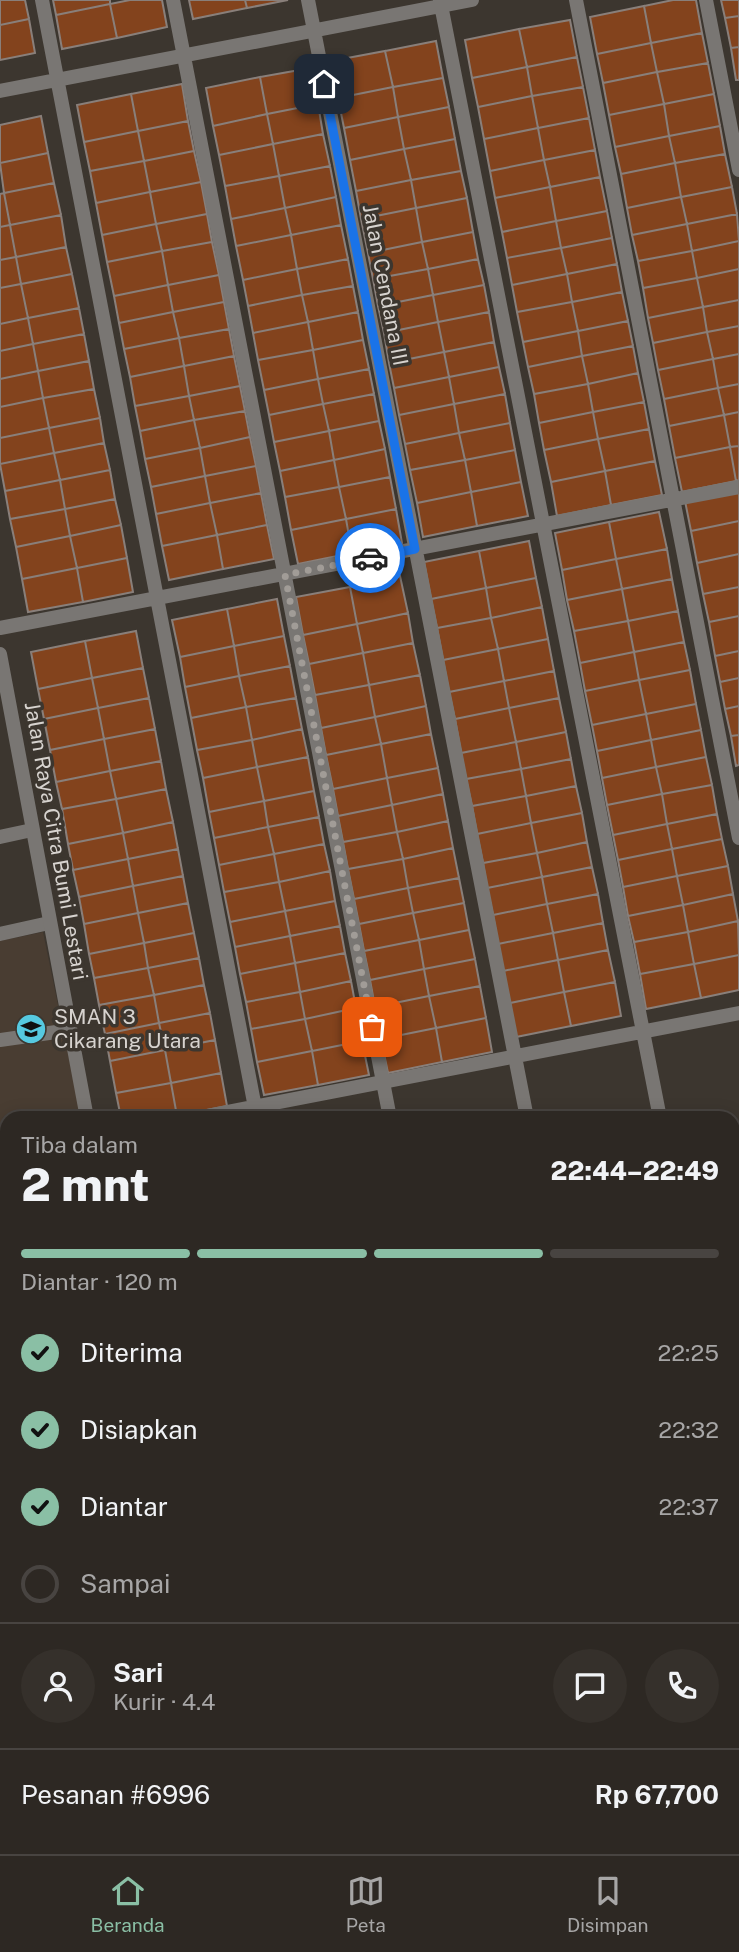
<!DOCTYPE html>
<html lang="id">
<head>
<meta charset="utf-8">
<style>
  :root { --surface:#2d2823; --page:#35302b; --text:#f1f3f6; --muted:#a7a6a6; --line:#484441; --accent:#8abfa5 }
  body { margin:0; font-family:"Public Sans",sans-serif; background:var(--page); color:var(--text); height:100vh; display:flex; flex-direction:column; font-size:26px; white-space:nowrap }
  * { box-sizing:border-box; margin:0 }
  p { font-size:23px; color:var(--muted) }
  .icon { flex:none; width:38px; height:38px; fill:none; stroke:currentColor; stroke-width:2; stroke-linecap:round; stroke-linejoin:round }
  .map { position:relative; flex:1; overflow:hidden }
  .sheet { position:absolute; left:0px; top:1111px; width:740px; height:744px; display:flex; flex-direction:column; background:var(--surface); border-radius:21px 21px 0 0; box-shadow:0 4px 18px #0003,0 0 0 2px var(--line) }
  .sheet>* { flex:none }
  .pin { position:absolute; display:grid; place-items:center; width:60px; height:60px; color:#fff; margin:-30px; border-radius:14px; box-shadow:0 4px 10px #0006 }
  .courier { position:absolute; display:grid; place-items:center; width:70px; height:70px; margin:-35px; border:5px solid #1a73e8; border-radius:50%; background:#fff; color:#222; box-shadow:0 2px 9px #0007 }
  .head em { font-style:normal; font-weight:800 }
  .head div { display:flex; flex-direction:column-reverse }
  .head { display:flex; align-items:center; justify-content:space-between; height:119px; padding:0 21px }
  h1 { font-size:46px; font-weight:800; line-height:52px }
  .bar { display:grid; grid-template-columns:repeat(4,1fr); gap:10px 7px; align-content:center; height:84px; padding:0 21px }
  .bar i { height:9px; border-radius:5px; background:var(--line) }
  .bar .current { background:var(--accent) }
  .bar p { grid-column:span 4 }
  .line { display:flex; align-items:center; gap:18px; padding:0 21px; border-top:2px solid var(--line) }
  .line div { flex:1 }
  .round { display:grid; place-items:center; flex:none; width:74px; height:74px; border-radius:37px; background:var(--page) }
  ol { padding:0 21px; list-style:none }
  li { display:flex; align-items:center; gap:21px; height:77px }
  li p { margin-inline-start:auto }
  li .icon { padding:7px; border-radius:50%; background:var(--accent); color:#111; stroke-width:4 }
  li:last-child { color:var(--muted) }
  li i { width:38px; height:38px; border:4px solid var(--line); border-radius:50% }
  .tab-bar { display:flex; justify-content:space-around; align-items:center; height:98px; border-top:2px solid var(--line); background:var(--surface); font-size:19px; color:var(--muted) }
  .tab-bar a { display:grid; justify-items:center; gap:4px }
  .tab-bar .current { color:var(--accent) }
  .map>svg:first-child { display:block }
  .built { fill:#493d32 }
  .building { fill:#83431d; stroke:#897f7a; stroke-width:2 }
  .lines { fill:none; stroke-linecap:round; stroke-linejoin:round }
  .service { stroke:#797673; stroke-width:14 }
  .minor { stroke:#797673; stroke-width:14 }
  .done { stroke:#a19c97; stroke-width:7; stroke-dasharray:0 12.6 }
  .route { stroke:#1a73e8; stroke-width:9 }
  .labels { text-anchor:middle; stroke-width:7; stroke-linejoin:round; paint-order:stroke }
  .street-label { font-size:21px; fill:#d7d3cf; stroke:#3c362f }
  .poi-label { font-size:21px; fill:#d7d3cf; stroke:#3c362f; text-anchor:start }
</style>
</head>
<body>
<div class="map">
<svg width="739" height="1854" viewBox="0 0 739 1854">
  <rect width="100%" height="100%" fill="#3c362f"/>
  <path class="built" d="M43 932 81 1117 7 1118V1130L0 1131V941Z"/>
  <path class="building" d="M0 0H25L29 19 0 25Z
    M53 0H110V4L56 15Z
    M130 0H162L167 27 117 38 110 4Z
    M189 0H245L247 8 193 19Z
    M245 0H288L247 8Z
    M673 0H696L702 33 651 43 644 6Z
    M721 0H739V16L725 18Z
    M110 4 117 38 62 49 56 15Z
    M644 6 651 43 597 54 590 17Z
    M739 16V47L731 48 725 18Z
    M29 19 35 53 0 60V25Z
    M570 20 577 57 527 67 519 29Z
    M519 29 527 67 472 78 465 40Z
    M702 33 708 63 657 72 651 43Z
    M436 41 443 78 393 87 385 51Z
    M651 43 657 72 603 83 597 54Z
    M739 47V80H736L731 48Z
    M385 51 393 87 338 98 331 61Z
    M577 57 583 87 532 96 527 67Z
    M708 63 714 94 664 104 657 72Z
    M527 67 532 96 478 107 472 78Z
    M311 68 318 104 267 114 260 77Z
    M657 72 664 104 609 115 603 83Z
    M260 77 267 114 213 126 206 88Z
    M443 78 449 107 398 117 393 87Z
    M182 84 188 121 138 131 131 94Z
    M393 87 398 117 344 128 338 98Z
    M583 87 589 118 538 128 532 96Z
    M131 94 138 131 84 142 77 105Z
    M714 94 720 126 669 136 664 104Z
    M532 96 538 128 484 139 478 107Z
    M318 104 323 134 273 144 267 114Z
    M664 104 669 136 615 147 609 115Z
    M449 107 455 139 404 149 398 117Z
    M267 114 273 144 219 155 213 126Z
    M41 116 48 153 0 163V125Z
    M398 117 404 149 350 160 344 128Z
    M589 118 595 150 544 160 538 128Z
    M188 121 194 151 144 161 138 131Z
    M720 126 725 154 675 163 669 136Z
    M538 128 544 160 490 171 484 139Z
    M138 131 144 161 90 171 84 142Z
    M323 134 330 166 279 176 273 144Z
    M669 136 675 163 621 174 615 147Z
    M455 139 461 171 411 180 404 149Z
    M273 144 279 176 225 186 219 155Z
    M404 149 411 180 356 191 350 160Z
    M595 150 600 177 550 187 544 160Z
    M194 151 201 182 150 192 144 161Z
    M48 153 54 183 4 193 0 163Z
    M725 154 732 187 681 197 675 163Z
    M544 160 550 187 495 198 490 171Z
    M144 161 150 192 96 203 90 171Z
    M675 163 681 197 627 208 621 174Z
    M330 166 336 197 285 208 279 176Z
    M461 171 467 198 416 208 411 180Z
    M279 176 285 208 231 219 225 186Z
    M600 177 607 211 556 221 550 187Z
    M411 180 416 208 361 219 356 191Z
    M201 182 207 214 156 224 150 192Z
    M54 183 61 215 10 225 4 193Z
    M550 187 556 221 502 232 495 198Z
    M732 187 737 214 687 224 681 197Z
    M150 192 156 224 102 235 96 203Z
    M4 193 10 225 0 227V194Z
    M336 197 341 225 291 235 285 208Z
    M681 197 687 224 632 235 627 208Z
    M467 198 473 232 422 242 416 208Z
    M285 208 291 235 236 246 231 219Z
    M416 208 422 242 368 253 361 219Z
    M607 211 612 238 561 248 556 221Z
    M207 214 212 242 162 251 156 224Z
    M737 214 739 241 692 251 687 224Z
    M61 215 66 247 16 257 10 225Z
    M556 221 561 248 507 258 502 232Z
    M156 224 162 251 107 262 102 235Z
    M687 224 692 251 638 261 632 235Z
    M10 225 16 257 0 260V227Z
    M341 225 348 259 297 269 291 235Z
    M473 232 478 259 428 269 422 242Z
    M291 235 297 269 243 280 236 246Z
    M612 238 617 264 567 274 561 248Z
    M739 241V269L697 278 692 251Z
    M212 242 219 275 168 285 162 251Z
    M422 242 428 269 373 279 368 253Z
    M66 247 72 274 21 284 16 257Z
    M561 248 567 274 512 285 507 258Z
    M162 251 168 285 114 296 107 262Z
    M692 251 697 278 643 288 638 261Z
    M16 257 21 284 0 288V260Z
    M348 259 353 286 302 295 297 269Z
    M478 259 484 285 433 295 428 269Z
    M617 264 622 292 572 302 567 274Z
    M297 269 302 295 248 306 243 280Z
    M428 269 433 295 378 306 373 279Z
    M739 269V300L703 307 697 278Z
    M72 274 79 308 28 318 21 284Z
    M567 274 572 302 517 312 512 285Z
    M219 275 224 302 173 312 168 285Z
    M697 278 703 307 648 318 643 288Z
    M21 284 28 318 0 324V288Z
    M168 285 173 312 119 323 114 296Z
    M484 285 489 312 438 322 433 295Z
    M353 286 358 312 308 322 302 295Z
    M622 292 628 321 578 331 572 302Z
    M302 295 308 322 253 333 248 306Z
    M433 295 438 322 384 333 378 306Z
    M739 300V326L707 332 703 307Z
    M224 302 229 329 179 338 173 312Z
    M572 302 578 331 523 342 517 312Z
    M703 307 707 332 653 343 648 318Z
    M79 308 84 334 33 344 28 318Z
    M173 312 179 338 124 349 119 323Z
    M358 312 363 340 313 350 308 322Z
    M489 312 494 342 444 352 438 322Z
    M28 318 33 344 0 351V324Z
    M628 321 633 346 582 356 578 331Z
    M308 322 313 350 258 360 253 333Z
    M438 322 444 352 389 363 384 333Z
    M739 326V354L713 359 707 332Z
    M229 329 234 356 184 366 179 338Z
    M578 331 582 356 528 367 523 342Z
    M707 332 713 359 658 370 653 343Z
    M84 334 89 361 38 371 33 344Z
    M179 338 184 366 130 377 124 349Z
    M363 340 369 369 318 379 313 350Z
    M494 342 499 367 449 377 444 352Z
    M33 344 38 371 0 379V351Z
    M633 346 638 373 588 384 582 356Z
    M313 350 318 379 264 390 258 360Z
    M444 352 449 377 394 388 389 363Z
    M739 354V384L718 388 713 359Z
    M234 356 240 386 189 396 184 366Z
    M582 356 588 384 534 394 528 367Z
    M713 359 718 388 664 399 658 370Z
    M89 361 94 389 43 398 38 371Z
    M184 366 189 396 135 406 130 377Z
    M499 367 505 394 454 404 449 377Z
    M369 369 374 394 323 404 318 379Z
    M38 371 43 398 0 407V379Z
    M638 373 644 402 593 412 588 384Z
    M449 377 454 404 399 415 394 388Z
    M318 379 323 404 269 415 264 390Z
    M588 384 593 412 539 423 534 394Z
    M739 384V412L724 415 718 388Z
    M240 386 245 411 194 420 189 396Z
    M718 388 724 415 669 426 664 399Z
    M94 389 100 418 49 428 43 398Z
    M374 394 379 421 329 431 323 404Z
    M505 394 510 423 459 433 454 404Z
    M189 396 194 420 140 431 135 406Z
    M43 398 49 428 0 438V407Z
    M644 402 649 429 598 439 593 412Z
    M323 404 329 431 274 442 269 415Z
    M454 404 459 433 405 444 399 415Z
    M245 411 250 437 200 448 194 420Z
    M593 412 598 439 544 450 539 423Z
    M739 412V446L730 447 724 415Z
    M724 415 730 447 675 458 669 426Z
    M100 418 104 443 54 453 49 428Z
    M194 420 200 448 145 459 140 431Z
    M379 421 385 449 334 460 329 431Z
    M510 423 515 450 465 460 459 433Z
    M49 428 54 453 0 464V438Z
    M649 429 655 461 605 471 598 439Z
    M329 431 334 460 280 471 274 442Z
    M459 433 465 460 410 470 405 444Z
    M250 437 256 466 205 476 200 448Z
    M598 439 605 471 551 482 544 450Z
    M104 443 110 470 60 480 54 453Z
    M739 446V480L736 481 730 447Z
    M730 447 736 481 682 492 675 458Z
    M200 448 205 476 151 487 145 459Z
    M385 449 390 477 339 487 334 460Z
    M515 450 521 482 471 492 465 460Z
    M54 453 60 480 5 491 0 464Z
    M334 460 339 487 285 497 280 471Z
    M465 460 471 492 417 503 410 470Z
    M655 461 662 495 611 505 605 471Z
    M256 466 261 493 210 503 205 476Z
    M110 470 115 499 65 509 60 480Z
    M605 471 611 505 557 516 551 482Z
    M205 476 210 503 156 514 151 487Z
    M390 477 396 509 346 519 339 487Z
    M60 480 65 509 10 519 5 491Z
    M521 482 528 516 477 526 471 492Z
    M339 487 346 519 291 530 285 497Z
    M739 490V521L691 531 685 501Z
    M471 492 477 526 423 537 417 503Z
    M261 493 267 525 217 535 210 503Z
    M115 499 121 525 70 536 65 509Z
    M210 503 217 535 162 546 156 514Z
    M65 509 70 536 16 547 10 519Z
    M396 509 402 543 352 553 346 519Z
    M659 512 667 549 616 559 609 522Z
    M346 519 352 553 298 564 291 530Z
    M739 521V554L697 563 691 531Z
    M609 522 616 559 562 570 555 533Z
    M121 525 127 558 77 568 70 536Z
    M267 525 274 559 223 569 217 535Z
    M217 535 223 569 169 580 162 546Z
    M70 536 77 568 22 579 16 547Z
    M529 541 536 578 486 588 479 551Z
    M667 549 672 579 622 589 616 559Z
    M479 551 486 588 431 599 424 562Z
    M739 554V587L703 594 697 563Z
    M127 558 133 592 83 602 77 568Z
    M616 559 622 589 567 600 562 570Z
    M77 568 83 602 28 612 22 579Z
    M400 576 408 613 357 624 350 587Z
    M536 578 542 607 491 618 486 588Z
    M672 579 678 611 628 621 622 589Z
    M350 587 357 624 303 635 296 597Z
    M739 587V616L709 622 703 594Z
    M486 588 491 618 437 628 431 599Z
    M622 589 628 621 574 631 567 600Z
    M277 599 284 636 234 646 227 609Z
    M542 607 548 639 498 649 491 618Z
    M227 609 234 646 180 657 172 620Z
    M678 611 684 642 634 652 628 621Z
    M408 613 413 643 363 653 357 624Z
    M739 616V651L715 656 709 622Z
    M491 618 498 649 443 660 437 628Z
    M628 621 634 652 580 663 574 631Z
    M357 624 363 653 309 664 303 635Z
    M136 631 143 668 92 678 85 641Z
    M284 636 290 666 239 676 234 646Z
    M548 639 554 671 504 681 498 649Z
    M85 641 92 678 38 689 31 652Z
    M684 642 690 670 639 680 634 652Z
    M413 643 420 675 369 685 363 653Z
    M234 646 239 676 185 687 180 657Z
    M498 649 504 681 449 692 443 660Z
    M739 651V678L720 682 715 656Z
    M634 652 639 680 585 691 580 663Z
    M363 653 369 685 315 695 309 664Z
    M290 666 296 698 246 707 239 676Z
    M143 668 149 698 98 708 92 678Z
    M690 670 696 704 646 714 639 680Z
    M554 671 559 698 509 708 504 681Z
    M420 675 426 706 375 717 369 685Z
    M239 676 246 707 191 718 185 687Z
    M92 678 98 708 44 719 38 689Z
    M739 678V706L725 709 720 682Z
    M639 680 646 714 592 725 585 691Z
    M504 681 509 708 455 719 449 692Z
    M369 685 375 717 321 728 315 695Z
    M149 698 155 729 104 739 98 708Z
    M296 698 302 729 252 740 246 707Z
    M559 698 566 732 516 742 509 708Z
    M696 704 701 730 651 740 646 714Z
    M426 706 431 734 381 744 375 717Z
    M739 706V735L731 736 725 709Z
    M246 707 252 740 197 750 191 718Z
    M98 708 104 739 50 750 44 719Z
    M509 708 516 742 461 753 455 719Z
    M646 714 651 740 597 751 592 725Z
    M375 717 381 744 326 755 321 728Z
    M155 729 161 761 110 771 104 739Z
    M302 729 308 757 257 767 252 740Z
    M701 730 706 757 656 767 651 740Z
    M566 732 571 759 521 769 516 742Z
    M431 734 438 768 387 778 381 744Z
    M739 735V765L736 766 731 736Z
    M104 739 110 771 56 782 50 750Z
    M252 740 257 767 203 778 197 750Z
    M651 740 656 767 602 778 597 751Z
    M516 742 521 769 466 779 461 753Z
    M381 744 387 778 333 789 326 755Z
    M308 757 314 791 264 801 257 767Z
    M706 757 712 785 662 794 656 767Z
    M571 759 576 786 526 796 521 769Z
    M161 761 166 789 116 799 110 771Z
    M257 767 264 801 209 812 203 778Z
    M656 767 662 794 607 805 602 778Z
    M438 768 443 794 392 805 387 778Z
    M521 769 526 796 472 806 466 779Z
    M110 771 116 799 62 809 56 782Z
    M387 778 392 805 338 816 333 789Z
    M712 785 717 814 667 824 662 794Z
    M576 786 582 813 531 823 526 796Z
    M166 789 173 822 123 833 116 799Z
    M314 791 319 817 268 827 264 801Z
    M443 794 448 821 397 832 392 805Z
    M662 794 667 824 613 835 607 805Z
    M526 796 531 823 477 834 472 806Z
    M116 799 123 833 68 844 62 809Z
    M264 801 268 827 214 838 209 812Z
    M392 805 397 832 343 842 338 816Z
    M582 813 587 842 537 853 531 823Z
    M717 814 722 839 672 849 667 824Z
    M319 817 324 844 274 854 268 827Z
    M448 821 453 848 403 859 397 832Z
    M173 822 178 849 128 859 123 833Z
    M531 823 537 853 483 863 477 834Z
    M667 824 672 849 618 860 613 835Z
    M268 827 274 854 219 865 214 838Z
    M397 832 403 859 348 869 343 842Z
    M123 833 128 859 73 870 68 844Z
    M722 839 728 866 677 876 672 849Z
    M587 842 592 867 542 877 537 853Z
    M324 844 330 871 279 882 274 854Z
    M453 848 459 878 408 888 403 859Z
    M178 849 183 876 133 886 128 859Z
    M672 849 677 876 623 887 618 860Z
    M537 853 542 877 487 888 483 863Z
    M274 854 279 882 224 892 219 865Z
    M128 859 133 886 79 897 73 870Z
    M403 859 408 888 354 899 348 869Z
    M728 866 733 894 683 905 677 876Z
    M592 867 598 894 547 904 542 877Z
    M330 871 335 901 285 911 279 882Z
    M183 876 188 903 138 913 133 886Z
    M677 876 683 905 628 916 623 887Z
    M542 877 547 904 493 915 487 888Z
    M459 878 464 903 413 913 408 888Z
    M279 882 285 911 230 922 224 892Z
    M133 886 138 913 84 924 79 897Z
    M408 888 413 913 359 924 354 899Z
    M598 894 603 923 553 933 547 904Z
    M733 894 738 921 688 932 683 905Z
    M335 901 340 926 290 936 285 911Z
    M188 903 194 933 144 943 138 913Z
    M464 903 469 930 419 940 413 913Z
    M547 904 553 933 498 944 493 915Z
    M683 905 688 932 634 942 628 916Z
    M285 911 290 936 235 947 230 922Z
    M138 913 144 943 89 954 84 924Z
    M413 913 419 940 364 951 359 924Z
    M738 921 739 955 694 964 688 932Z
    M603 923 608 950 558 960 553 933Z
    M340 926 345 953 295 963 290 936Z
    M469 930 475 959 424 969 419 940Z
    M688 932 694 964 640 974 634 942Z
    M194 933 199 958 148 968 144 943Z
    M553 933 558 960 503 971 498 944Z
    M290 936 295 963 240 974 235 947Z
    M419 940 424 969 370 980 364 951Z
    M144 943 148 968 94 978 89 954Z
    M608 950 615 982 564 992 558 960Z
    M345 953 351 981 300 992 295 963Z
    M739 955V990L701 998 694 964Z
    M199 958 204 985 154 995 148 968Z
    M475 959 480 986 429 996 424 969Z
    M558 960 564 992 510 1003 503 971Z
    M295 963 300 992 246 1002 240 974Z
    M694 964 701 998 646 1009 640 974Z
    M148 968 154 995 99 1005 94 978Z
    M424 969 429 996 375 1007 370 980Z
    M351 981 356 1008 305 1019 300 992Z
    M615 982 621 1016 571 1026 564 992Z
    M204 985 210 1013 159 1023 154 995Z
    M480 986 486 1018 436 1028 429 996Z
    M300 992 305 1019 251 1029 246 1002Z
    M564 992 571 1026 516 1037 510 1003Z
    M154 995 159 1023 105 1034 99 1005Z
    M429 996 436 1028 381 1039 375 1007Z
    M356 1008 362 1041 312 1051 305 1019Z
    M210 1013 215 1040 165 1050 159 1023Z
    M486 1018 492 1052 442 1062 436 1028Z
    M305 1019 312 1051 257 1062 251 1029Z
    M159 1023 165 1050 110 1061 105 1034Z
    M436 1028 442 1062 388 1073 381 1039Z
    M215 1040 221 1073 171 1083 165 1050Z
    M362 1041 369 1075 318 1085 312 1051Z
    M165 1050 171 1083 116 1093 110 1061Z
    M312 1051 318 1085 264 1095 257 1062Z
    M221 1073 227 1106 177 1116 171 1083Z
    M171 1083 177 1116 121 1118 116 1093Z
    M7 1179V1218L0 1219V1180Z
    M7 1218V1248L0 1250V1219Z
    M7 1248V1281L0 1282V1250Z
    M7 1281V1314L0 1316V1282Z
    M7 1314V1343L1 1344 0 1316Z
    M3 1465 7 1495 0 1496V1466Z
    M7 1495V1521L0 1522V1496Z
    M7 1521V1549L0 1551V1522Z
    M7 1549V1579L0 1580V1551Z
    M7 1579V1607L0 1608V1580Z
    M7 1607V1640L0 1642V1608Z
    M7 1640V1676L0 1677V1642Z
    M7 1699V1737L0 1738V1700Z
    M7 1737V1768L0 1769V1738Z
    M7 1768V1801H5L0 1769Z
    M5 1801 7 1833 0 1835V1802Z
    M7 1833V1848H15L16 1854H0V1835Z
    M15 1848H67V1850L48 1854H16Z
    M111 1848H144L145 1854H89Z
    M144 1848H196L197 1854H145Z"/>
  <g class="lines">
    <path class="service" d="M0 837 32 830
      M0 934 49 923
      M0 1040 70 1030"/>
    <path class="minor" d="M42 0 257 1118
      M173 0 390 1118
      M308 0 527 1118
      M440 0 660 1118
      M576 0 739 838
      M706 0 739 170
      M0 91 472 0
      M0 628 739 487
      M0 654 87 1118
      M196 1118 739 1013
      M0 1155 7 1154
      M0 1424 7 1459
      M0 1682 7 1681
      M82 1848 83 1854
      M228 1848 229 1854"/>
  </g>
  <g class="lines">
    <path class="done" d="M370 558 285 575 372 1027"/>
    <path class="route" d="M324 84 415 549 370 558"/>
  </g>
  <defs>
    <g id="school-disc" transform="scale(1.575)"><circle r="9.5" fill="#56c9e0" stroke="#3c362f"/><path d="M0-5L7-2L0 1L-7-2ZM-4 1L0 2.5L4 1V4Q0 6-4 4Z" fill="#111"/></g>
  </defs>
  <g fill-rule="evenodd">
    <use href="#school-disc" x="31" y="1029"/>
  </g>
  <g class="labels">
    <g class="street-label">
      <text transform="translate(385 285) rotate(79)" y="7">Jalan Cendana III</text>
      <text transform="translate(56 841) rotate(80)" y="7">Jalan Raya Citra Bumi Lestari</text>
    </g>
    <g class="poi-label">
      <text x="54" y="1024">SMAN 3<tspan x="54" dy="24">Cikarang Utara</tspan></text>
    </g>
  </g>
</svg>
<div class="pin" style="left:372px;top:1027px;background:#ea580c"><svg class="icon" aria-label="bag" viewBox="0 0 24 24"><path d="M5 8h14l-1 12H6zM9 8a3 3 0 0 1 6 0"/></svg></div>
<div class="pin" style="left:324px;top:84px;background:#1f2937"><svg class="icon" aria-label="home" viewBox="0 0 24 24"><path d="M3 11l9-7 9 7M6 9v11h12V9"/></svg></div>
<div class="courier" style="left:370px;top:558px"><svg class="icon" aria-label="car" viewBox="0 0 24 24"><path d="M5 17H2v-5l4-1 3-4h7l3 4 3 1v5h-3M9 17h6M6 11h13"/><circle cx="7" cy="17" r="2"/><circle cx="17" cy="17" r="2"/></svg></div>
<section class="sheet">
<div class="head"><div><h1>2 mnt</h1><p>Tiba dalam</p></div><em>22:44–22:49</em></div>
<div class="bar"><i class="current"></i><i class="current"></i><i class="current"></i><i></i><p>Diantar · 120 m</p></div>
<ol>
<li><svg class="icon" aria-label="check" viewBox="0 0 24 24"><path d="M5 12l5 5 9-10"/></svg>Diterima<p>22:25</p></li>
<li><svg class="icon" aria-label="check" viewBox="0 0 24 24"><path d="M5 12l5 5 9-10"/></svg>Disiapkan<p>22:32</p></li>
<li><svg class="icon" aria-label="check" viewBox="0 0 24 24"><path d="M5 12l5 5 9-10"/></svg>Diantar<p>22:37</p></li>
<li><i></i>Sampai</li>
</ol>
<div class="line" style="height:126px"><a class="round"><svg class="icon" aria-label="person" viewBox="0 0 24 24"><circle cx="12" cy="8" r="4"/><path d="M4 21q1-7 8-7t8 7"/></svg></a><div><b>Sari</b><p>Kurir · 4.4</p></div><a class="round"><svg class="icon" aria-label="chat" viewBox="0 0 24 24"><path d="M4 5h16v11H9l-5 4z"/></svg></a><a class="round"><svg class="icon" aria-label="phone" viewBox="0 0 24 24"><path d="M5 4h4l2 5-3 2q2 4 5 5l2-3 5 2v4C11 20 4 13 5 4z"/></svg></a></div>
<div class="line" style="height:91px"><div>Pesanan #6996</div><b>Rp 67,700</b></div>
</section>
</div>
<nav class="tab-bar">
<a class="current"><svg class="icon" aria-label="home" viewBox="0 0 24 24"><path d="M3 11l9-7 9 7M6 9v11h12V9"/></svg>Beranda</a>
<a><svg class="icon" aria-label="map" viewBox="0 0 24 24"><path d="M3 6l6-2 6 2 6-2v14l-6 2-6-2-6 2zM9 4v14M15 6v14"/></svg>Peta</a>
<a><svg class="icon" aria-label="saved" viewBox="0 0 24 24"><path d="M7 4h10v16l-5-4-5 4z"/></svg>Disimpan</a>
</nav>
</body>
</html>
